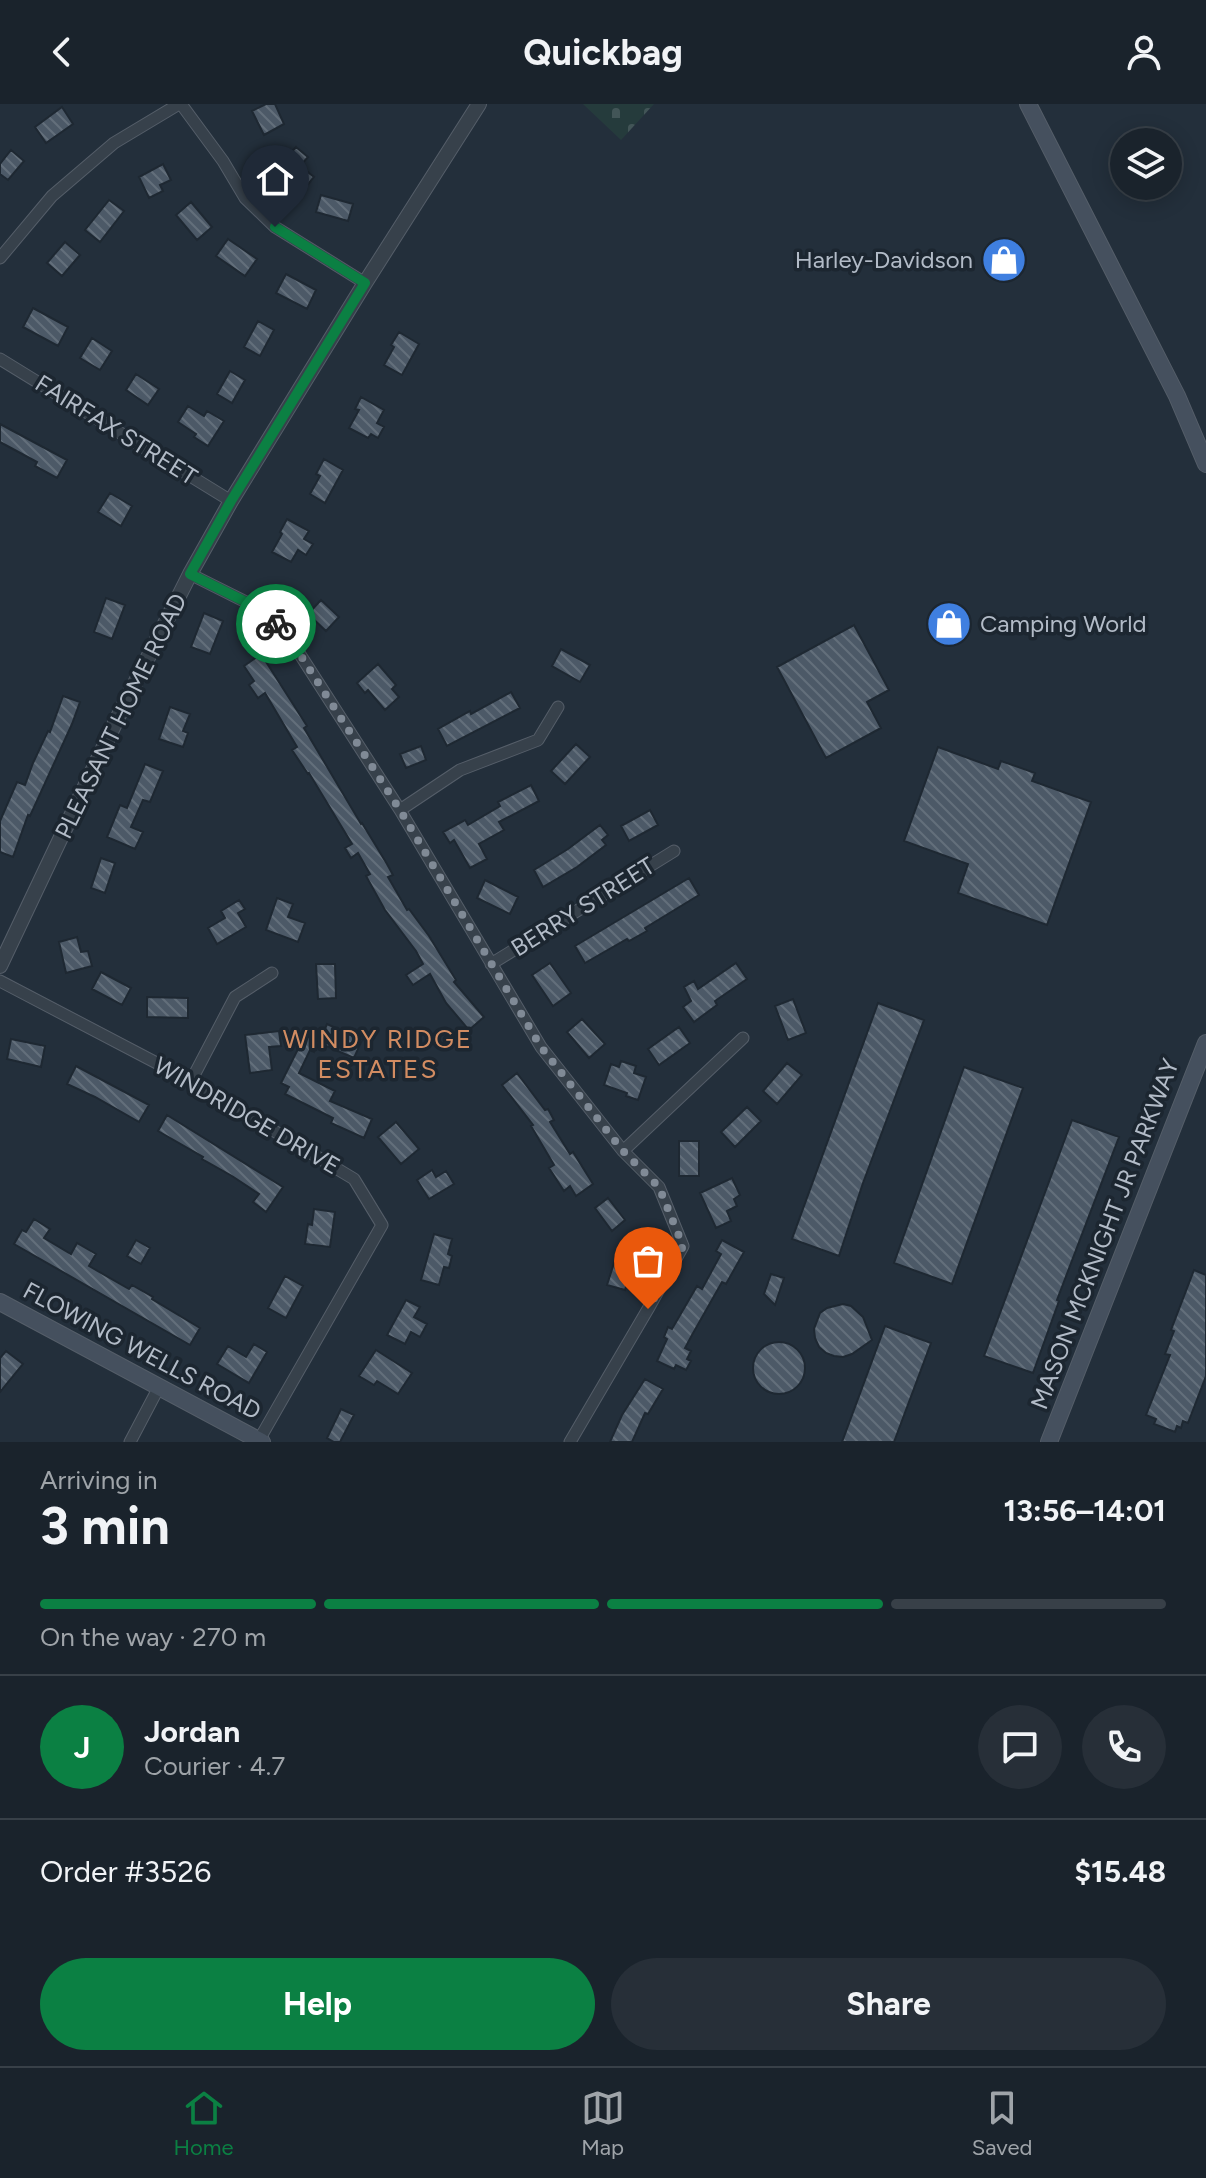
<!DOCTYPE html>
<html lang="en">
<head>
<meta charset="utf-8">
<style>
  :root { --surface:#1a232c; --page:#272f38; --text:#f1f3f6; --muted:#9fa4a9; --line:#384048; --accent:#0b8043 }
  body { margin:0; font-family:Figtree,sans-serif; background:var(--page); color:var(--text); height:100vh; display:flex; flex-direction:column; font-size:30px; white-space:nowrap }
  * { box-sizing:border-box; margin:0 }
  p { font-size:26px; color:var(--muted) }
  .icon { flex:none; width:44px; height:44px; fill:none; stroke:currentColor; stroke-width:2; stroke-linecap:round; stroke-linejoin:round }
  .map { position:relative; height:1338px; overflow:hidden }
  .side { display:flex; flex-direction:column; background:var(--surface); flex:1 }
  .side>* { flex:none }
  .tools { position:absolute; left:1110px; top:24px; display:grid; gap:16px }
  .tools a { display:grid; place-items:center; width:72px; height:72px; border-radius:50%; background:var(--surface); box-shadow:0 4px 20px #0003,0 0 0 2px var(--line); font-size:40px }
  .pin { position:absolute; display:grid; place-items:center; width:68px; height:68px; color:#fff; margin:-82px -34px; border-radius:50% 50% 50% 0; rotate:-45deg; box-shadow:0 0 8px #0007 }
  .pin .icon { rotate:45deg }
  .courier { position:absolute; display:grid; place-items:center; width:80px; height:80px; margin:-40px; border:6px solid #0b8043; border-radius:50%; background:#fff; color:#222; box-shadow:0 2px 10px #0007 }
  .overview em { font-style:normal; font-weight:700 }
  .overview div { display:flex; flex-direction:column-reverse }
  .overview { display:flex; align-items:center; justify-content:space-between; height:136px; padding:0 40px }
  h1 { font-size:52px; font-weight:700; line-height:60px }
  .bar { display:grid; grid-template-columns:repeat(4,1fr); gap:12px 8px; align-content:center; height:96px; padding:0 40px }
  .bar i { height:10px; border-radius:6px; background:var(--line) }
  .bar .current { background:var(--accent) }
  .bar p { grid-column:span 4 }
  .line { display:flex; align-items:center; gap:20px; padding:0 40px; border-top:2px solid var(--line) }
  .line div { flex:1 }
  .round { display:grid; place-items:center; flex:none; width:84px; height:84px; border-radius:42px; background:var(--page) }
  .action { display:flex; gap:16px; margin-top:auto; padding:16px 40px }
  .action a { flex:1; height:92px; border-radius:48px; background:var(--accent); color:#fff; font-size:32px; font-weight:700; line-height:92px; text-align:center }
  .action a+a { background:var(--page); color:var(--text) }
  header { display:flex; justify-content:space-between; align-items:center; height:104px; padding:0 40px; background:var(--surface); font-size:36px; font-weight:700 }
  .tabs { display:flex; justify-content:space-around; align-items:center; height:112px; border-top:2px solid var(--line); background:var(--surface); font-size:22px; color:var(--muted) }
  .tabs a { display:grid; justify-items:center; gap:4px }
  .tabs .current { color:var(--accent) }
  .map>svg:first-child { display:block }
  .cemetery { fill:url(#cemetery-stones) }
  .building { fill:url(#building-back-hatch); stroke:#1e2832; stroke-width:2 }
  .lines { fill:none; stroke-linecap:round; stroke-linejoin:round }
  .minor-casing { stroke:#555e69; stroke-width:13 }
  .tertiary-casing { stroke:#555e69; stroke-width:16 }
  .secondary-casing { stroke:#555e69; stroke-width:18 }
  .minor { stroke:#37414b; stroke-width:11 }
  .tertiary { stroke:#37414b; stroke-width:14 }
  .secondary { stroke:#45505e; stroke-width:16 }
  .done { stroke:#808a96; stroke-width:8; stroke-dasharray:0 14.4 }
  .route { stroke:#0b8043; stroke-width:10 }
  .labels { text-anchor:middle; stroke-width:7; stroke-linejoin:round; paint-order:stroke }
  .poi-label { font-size:24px; fill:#b2bbc7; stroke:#1c2630; text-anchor:end }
  .street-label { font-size:24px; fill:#b2bbc7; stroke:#1c2630 }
  .neighbourhood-label { font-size:26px; letter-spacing:2px; fill:#d28c62; stroke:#1c2630 }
</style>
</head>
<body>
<header><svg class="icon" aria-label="back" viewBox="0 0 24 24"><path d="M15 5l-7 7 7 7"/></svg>Quickbag<svg class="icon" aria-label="person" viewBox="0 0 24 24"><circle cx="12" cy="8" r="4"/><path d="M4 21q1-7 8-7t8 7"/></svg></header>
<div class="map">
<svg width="1206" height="1338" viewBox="0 0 1206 1338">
  <defs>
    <pattern id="cemetery-stones" width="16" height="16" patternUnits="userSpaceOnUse" patternTransform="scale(2)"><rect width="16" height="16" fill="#253b3c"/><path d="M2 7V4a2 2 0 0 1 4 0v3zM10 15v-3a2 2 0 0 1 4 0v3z" fill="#425557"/></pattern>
    <pattern id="building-back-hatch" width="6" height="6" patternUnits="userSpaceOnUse" patternTransform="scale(2)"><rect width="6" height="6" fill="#4c5967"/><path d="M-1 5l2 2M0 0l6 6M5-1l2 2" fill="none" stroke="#636f7b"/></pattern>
  </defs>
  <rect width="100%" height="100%" fill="#232f3b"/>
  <path class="cemetery" d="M583 0H654L621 36Z"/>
  <path class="building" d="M266 0H275L284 20 264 31 252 7Z
    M62 3 73 20 46 39 35 23Z
    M296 43 308 53 300 62 314 73 305 84 279 62Z
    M11 46 24 57 8 76 0 70V60Z
    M163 60 171 76 160 81 163 87 149 94 139 73Z
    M321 91 353 100 348 117 316 108Z
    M109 96 124 107 100 138 85 126Z
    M191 98 212 123 197 136 176 111Z
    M228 135 257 155 245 172 216 152Z
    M65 138 80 151 62 172 47 159Z
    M286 170 316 186 307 205 276 189Z
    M33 204 68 223 58 242 23 223Z
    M258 217 274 226 260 252 244 243Z
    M399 228 419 240 402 271 384 261 394 243 391 241Z
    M92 234 112 247 100 266 80 254Z
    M230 267 245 276 232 299 217 290Z
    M136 270 159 285 148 301 126 286Z
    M361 293 384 306 377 319 384 323 378 334 371 330 368 334 349 324 359 306 355 305Z
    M188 302 204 312 207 307 224 317 208 342 194 333 196 330 178 318Z
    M0 320 67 356 57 374 35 362 37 358 0 338Z
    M324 355 343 366 325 399 310 390 320 372 316 370Z
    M110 389 132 402 121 422 98 408Z
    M287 415 309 427 304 435 313 440 306 451 298 446 291 458 272 448 282 430 280 428Z
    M106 494 125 501 112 535 94 528Z
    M321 496 339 513 326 527 308 510Z
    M204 509 223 517 210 550 191 543Z
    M854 521 889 586 867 598 881 624 826 654 777 563Z
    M561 545 590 561 580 578 552 562Z
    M261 550 307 622 304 624 361 720 362 719 387 760 393 771 388 773 407 806 409 805 429 832 456 876 454 878 484 913 469 926 446 899 430 870 413 881 406 871 423 860 416 847 385 806 366 772 370 770 358 749 351 754 345 744 352 740 309 669 308 670 292 646 297 643 265 589 258 594 249 581 254 577 244 562Z
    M378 560 396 581 392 585 399 593 385 606 368 586 365 589 357 579Z
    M511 588 520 604 447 642 438 625 470 607 471 610Z
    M63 592 80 598 72 620 30 712 28 711 13 753 0 748V717L17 678 25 681 33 659 48 627 50 628Z
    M170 603 190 610 183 627 188 629 183 643 159 635Z
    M576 640 590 653 565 680 551 667Z
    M421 642 426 656 406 664 400 650Z
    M938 643 998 665 1001 657 1035 669 1032 677 1091 698 1047 821 958 789 968 760 904 737Z
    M145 660 163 667 150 698 143 696 131 723 143 728 135 745 107 733 120 701 127 704Z
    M531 681 539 697 499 718 504 726 479 740 487 755 470 764 454 736 450 739 443 728 465 716 468 721 500 702 498 698Z
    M650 706 658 721 629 737 621 722Z
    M600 721 608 731 602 736 606 741 577 763 543 783 534 766 568 745Z
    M101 754 115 759 105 789 91 784Z
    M689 774 699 791 645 824 647 827 629 837 627 835 585 859 575 842Z
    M485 776 518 793 510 810 477 794Z
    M277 794 293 800 288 813 305 819 298 838 266 826Z
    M239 796 245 805 238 809 246 823 217 840 208 824 225 814 221 807Z
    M77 833 81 848 88 847 92 862 66 869 59 838Z
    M550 859 571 889 553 902 532 871Z
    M736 859 747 875 715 897 717 901 694 918 683 903 691 897 684 883 694 877 698 885Z
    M316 860H335L336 894 318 895Z
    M101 868 131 884 122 901 92 885Z
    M147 893 188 894V914L147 913Z
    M793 895 806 929 788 936 775 902Z
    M878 899 924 916 863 1079 839 1152 792 1135Z
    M582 915 605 940 589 954 567 928Z
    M327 920 362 936 354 954 319 939Z
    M679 923 690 939 659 961 648 945Z
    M279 927 281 942 269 943 272 966 250 969 245 931Z
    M305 931 319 938 314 948 310 946 299 969 335 987 330 997 372 1015 364 1034 331 1019 333 1014 285 990 289 983 281 979Z
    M11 935 45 942 41 963 7 955Z
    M621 957 636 962 634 969 646 973 638 996 626 992 627 989 604 981 611 960 619 963Z
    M787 959 802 971 777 1000 763 987Z
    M76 962 149 1001 139 1018 95 993 67 980Z
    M964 963 1023 984 952 1180 894 1159Z
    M517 969 545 1006 548 1005 554 1016 550 1018 570 1050 573 1048 593 1080 576 1092 570 1082 564 1087 549 1064 554 1061 531 1022 533 1021 502 981Z
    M747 1003 761 1017 735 1043 721 1028Z
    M167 1011 283 1083 266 1108 253 1098 259 1090 232 1072 202 1055 203 1053 158 1027Z
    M1072 1016 1119 1033 1057 1196 1059 1197 1033 1269 984 1252Z
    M396 1018 419 1045 401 1060 378 1033Z
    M679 1037H699V1072H679Z
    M432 1066 436 1073 446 1067 454 1080 429 1095 417 1076Z
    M732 1074 740 1091 734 1095 737 1102 727 1107 731 1117 716 1124 700 1089Z
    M608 1094 625 1116 612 1127 595 1104Z
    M314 1105 335 1108 330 1143 305 1140 308 1120 312 1121Z
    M34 1115 50 1125 44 1134 71 1150 77 1139 96 1150 89 1162 129 1185 132 1181 153 1193 152 1195 200 1224 190 1241 14 1140 22 1126 26 1128Z
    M434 1130 452 1135 448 1150 452 1152 449 1164 444 1163 439 1181 421 1176Z
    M136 1136 150 1144 141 1160 127 1152Z
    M722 1136 744 1148 726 1180 722 1178 692 1231 685 1244 691 1247 687 1255 691 1257 686 1266 676 1261 674 1265 657 1257 667 1235 664 1233 668 1223 672 1225 697 1182 702 1185 721 1150 716 1147Z
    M619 1143 637 1148 625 1186 607 1181Z
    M1194 1166 1206 1171V1272L1188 1319 1183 1317 1181 1324 1177 1322 1175 1328 1154 1320 1156 1315 1146 1311 1170 1251 1165 1250 1174 1227 1171 1226Z
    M771 1170 784 1174 775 1201 764 1190Z
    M285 1172 303 1182 286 1214 268 1204Z
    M406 1196 420 1203 414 1213 427 1220 420 1233 411 1228 405 1240 387 1231Z
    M843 1200 851 1202 863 1213 872 1236 852 1250 843 1253 834 1252 826 1249 819 1243 815 1234 814 1225 820 1209 827 1204Z
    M885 1222 931 1239 894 1338H842Z
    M753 1264a26 26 0 1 1 52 0a26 26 0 1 1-52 0Z
    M254 1240 267 1248 249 1279 217 1260 228 1242 246 1253Z
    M376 1246 412 1269 398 1290 377 1277 374 1281 359 1272Z
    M6 1247 23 1260 0 1288V1254Z
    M645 1275 663 1285 648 1310 645 1309 632 1338H610L622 1311Z
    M341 1305 354 1311 340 1338H334L327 1334Z"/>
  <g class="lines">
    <g class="minor-casing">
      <path id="minor" d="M181 0 223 57 245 94 275 123 365 179
        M0 154 52 92 114 39 179 0
        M0 255 231 397
        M190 470 260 505 277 521 292 538 400 706 541 943 623 1047 659 1083 683 1142 648 1205 570 1338
        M400 706 460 666 538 636 558 603
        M491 860 674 747
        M0 877 191 977 354 1075 382 1121 259 1336
        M191 977 235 893 272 869
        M623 1047 743 934
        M130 1338 159 1283"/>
    </g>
    <g class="tertiary-casing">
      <path id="tertiary" d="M0 862 118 613 190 470 231 397 365 179 479 0"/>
    </g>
    <g class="secondary-casing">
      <path id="secondary" d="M1028 0 1177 292 1206 360
        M0 1198 262 1338
        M1049 1338 1206 939"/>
    </g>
    <use href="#minor" class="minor"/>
    <use href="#tertiary" class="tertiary"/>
    <use href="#secondary" class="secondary"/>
  </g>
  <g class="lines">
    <path class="done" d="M276 520 292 538 400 706 541 943 623 1047 659 1083 683 1142 648 1205"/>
    <path class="route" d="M275 123 365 179 231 397 190 470 260 505 276 520"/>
  </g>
  <defs>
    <g id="shop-disc" transform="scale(2.3)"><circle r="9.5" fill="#3f7fe0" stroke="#1c2630"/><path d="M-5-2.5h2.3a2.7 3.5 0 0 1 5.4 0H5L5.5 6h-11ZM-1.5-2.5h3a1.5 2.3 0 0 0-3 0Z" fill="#fff"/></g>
  </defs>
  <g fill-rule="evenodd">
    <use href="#shop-disc" x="1004" y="156"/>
    <use href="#shop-disc" x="949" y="520"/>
  </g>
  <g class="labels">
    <g class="poi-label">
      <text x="973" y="164">Harley-Davidson</text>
      <text x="980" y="528" text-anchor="start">Camping World</text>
    </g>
    <g class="street-label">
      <text transform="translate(116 326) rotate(32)" y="8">FAIRFAX STREET</text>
      <text transform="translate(121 612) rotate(-64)" y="8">PLEASANT HOME ROAD</text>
      <text transform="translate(583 803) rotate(-32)" y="8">BERRY STREET</text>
      <text transform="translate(247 1012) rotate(30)" y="8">WINDRIDGE DRIVE</text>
      <text transform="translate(1105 1130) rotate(-69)" y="8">MASON MCKNIGHT JR PARKWAY</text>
      <text transform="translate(142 1247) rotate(28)" y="8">FLOWING WELLS ROAD</text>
    </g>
    <g class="neighbourhood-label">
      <text x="378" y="944">WINDY RIDGE<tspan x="378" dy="30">ESTATES</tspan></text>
    </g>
  </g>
</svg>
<div class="tools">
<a><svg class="icon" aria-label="layers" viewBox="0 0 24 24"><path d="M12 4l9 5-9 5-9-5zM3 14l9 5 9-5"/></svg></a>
</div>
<div class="pin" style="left:648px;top:1205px;background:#ea580c"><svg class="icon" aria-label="bag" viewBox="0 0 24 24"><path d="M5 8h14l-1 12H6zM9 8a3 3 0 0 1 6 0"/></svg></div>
<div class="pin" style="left:275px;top:123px;background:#1f2937"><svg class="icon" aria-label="home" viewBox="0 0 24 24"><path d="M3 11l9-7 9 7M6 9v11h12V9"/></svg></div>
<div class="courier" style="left:276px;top:520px"><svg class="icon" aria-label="bike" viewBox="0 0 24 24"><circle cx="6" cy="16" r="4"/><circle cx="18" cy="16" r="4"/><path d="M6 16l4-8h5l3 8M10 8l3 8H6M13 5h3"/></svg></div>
</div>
<section class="side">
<div class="overview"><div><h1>3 min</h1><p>Arriving in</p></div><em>13:56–14:01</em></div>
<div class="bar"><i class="current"></i><i class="current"></i><i class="current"></i><i></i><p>On the way · 270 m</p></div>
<div class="line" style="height:144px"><b class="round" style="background:var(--accent);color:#fff">J</b><div><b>Jordan</b><p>Courier · 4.7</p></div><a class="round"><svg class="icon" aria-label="chat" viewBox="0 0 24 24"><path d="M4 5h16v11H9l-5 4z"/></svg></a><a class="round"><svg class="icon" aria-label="phone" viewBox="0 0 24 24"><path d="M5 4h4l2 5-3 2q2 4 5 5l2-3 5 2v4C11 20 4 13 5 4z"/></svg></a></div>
<div class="line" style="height:104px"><div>Order #3526</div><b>$15.48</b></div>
<div class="action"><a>Help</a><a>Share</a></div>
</section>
<nav class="tabs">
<a class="current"><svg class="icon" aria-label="home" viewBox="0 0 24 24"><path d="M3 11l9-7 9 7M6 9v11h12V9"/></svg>Home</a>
<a><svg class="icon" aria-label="map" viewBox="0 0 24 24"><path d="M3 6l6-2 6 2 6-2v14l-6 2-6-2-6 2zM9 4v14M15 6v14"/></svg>Map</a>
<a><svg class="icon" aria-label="saved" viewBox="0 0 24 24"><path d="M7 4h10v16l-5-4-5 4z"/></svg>Saved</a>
</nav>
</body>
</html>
